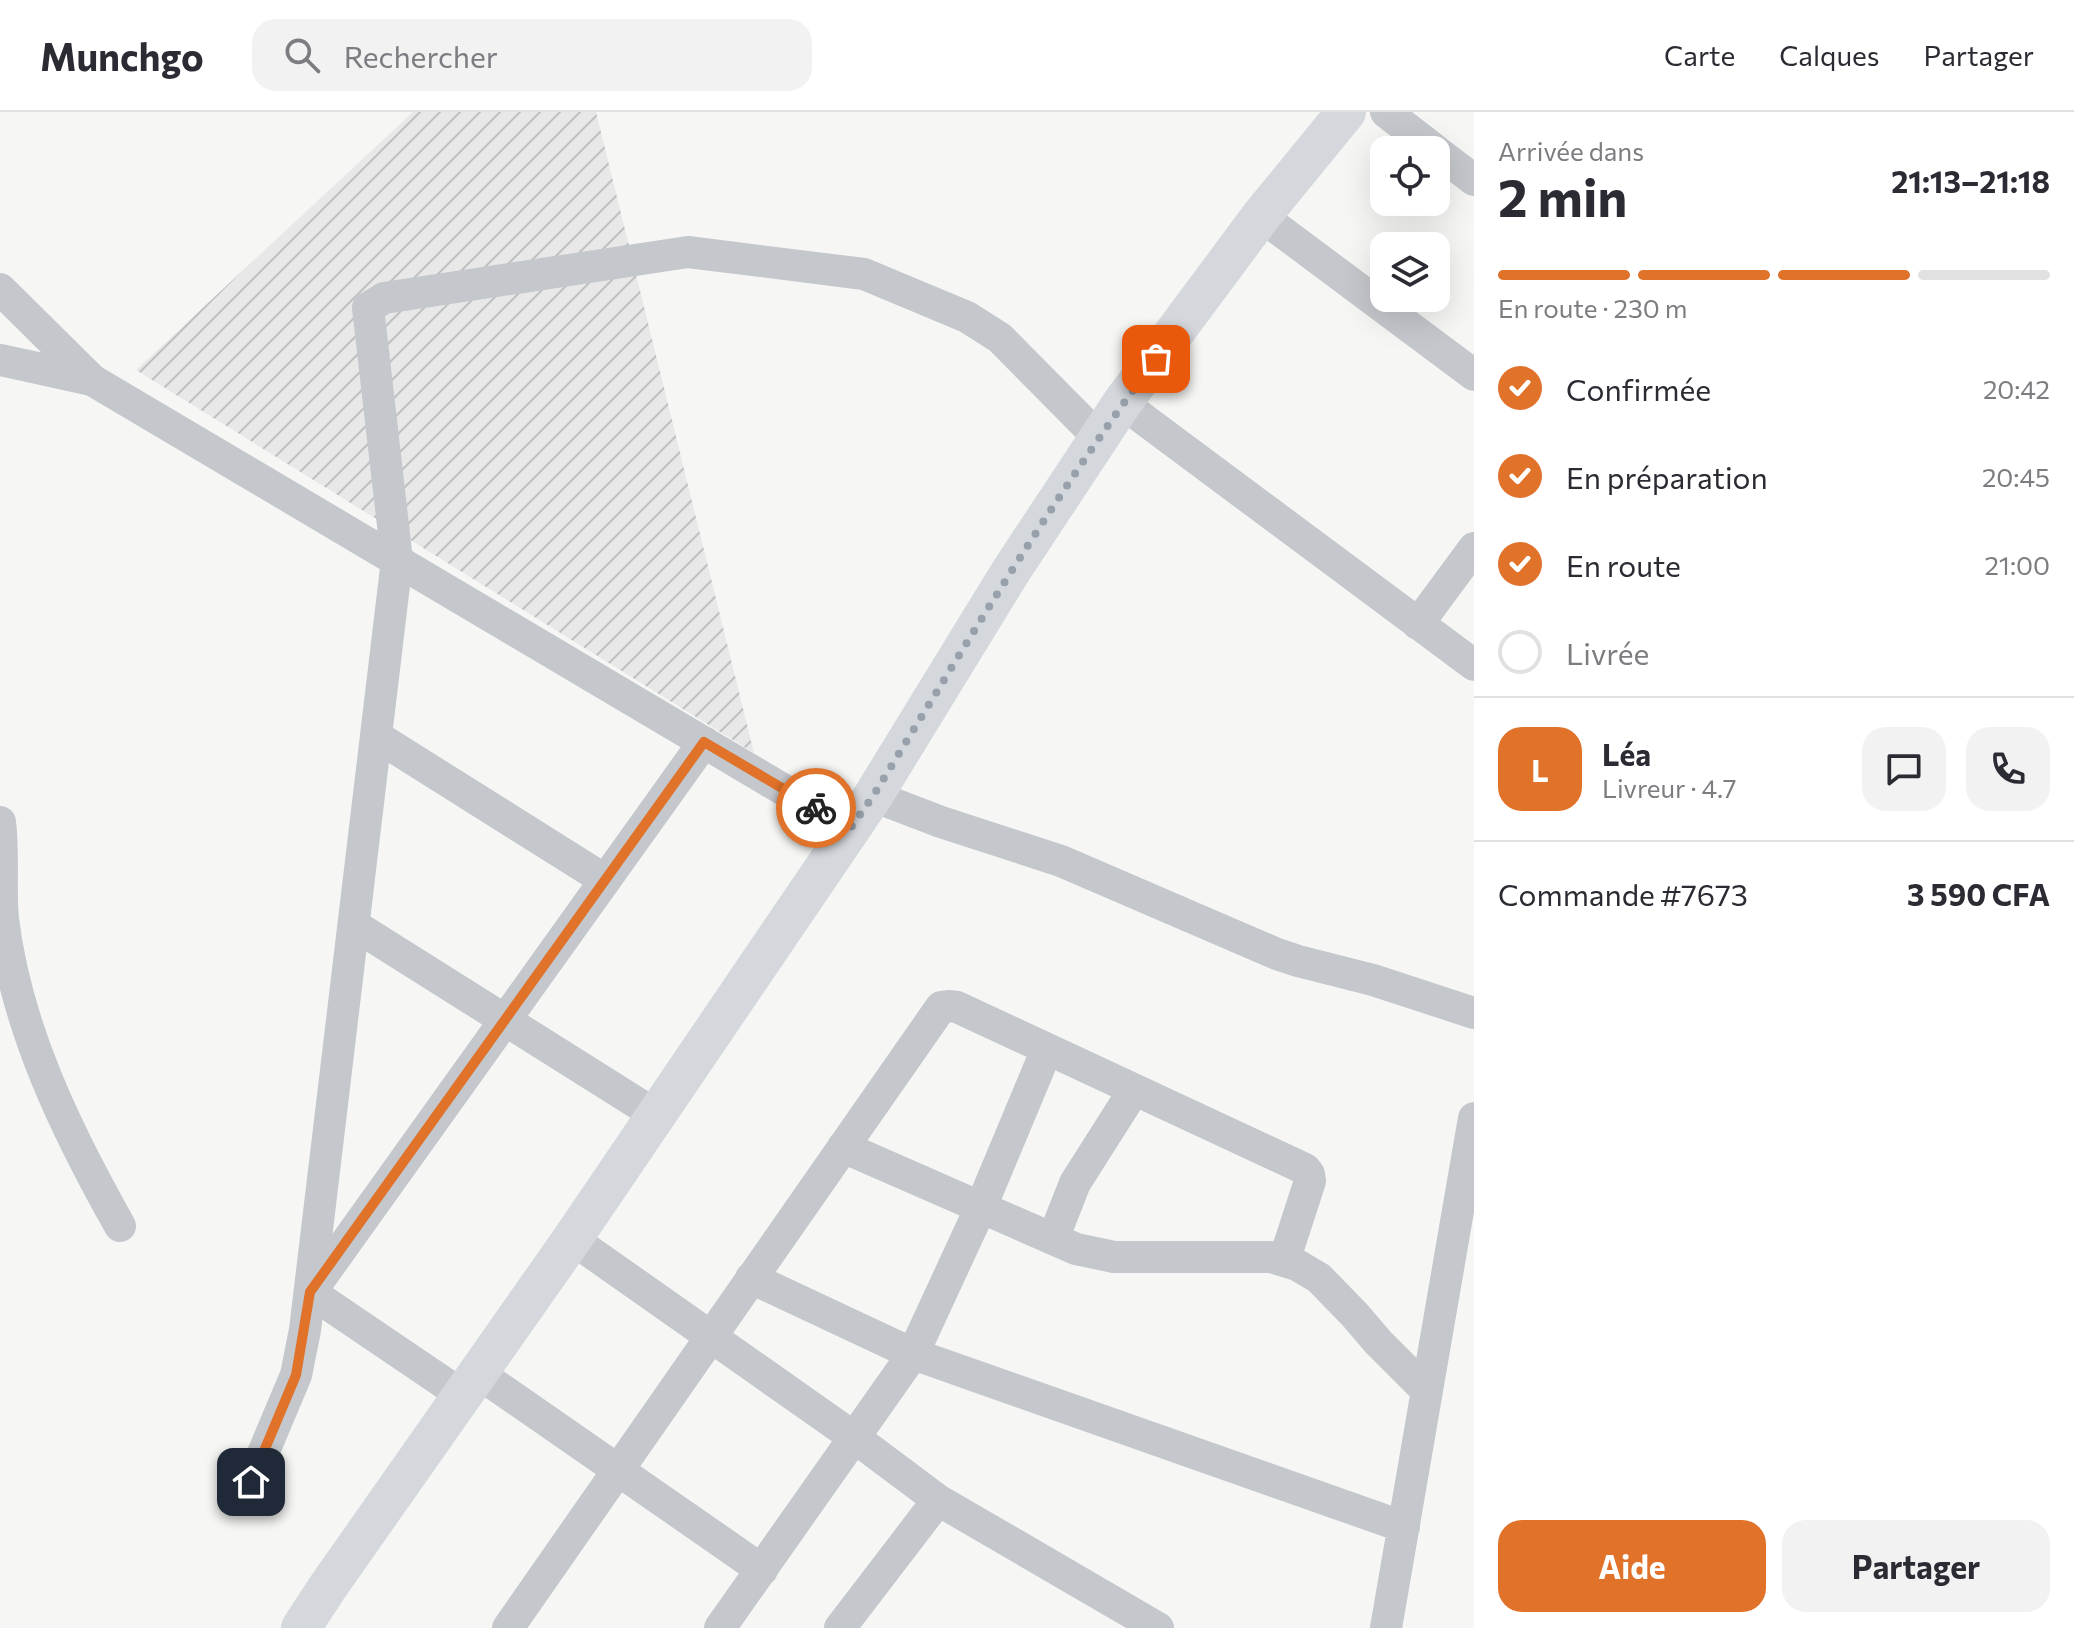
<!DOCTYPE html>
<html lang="fr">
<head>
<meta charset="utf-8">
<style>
  :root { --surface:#fff; --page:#f2f2f3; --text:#2b2b33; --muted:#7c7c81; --line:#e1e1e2; --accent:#e0722a }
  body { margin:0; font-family:Commissioner,sans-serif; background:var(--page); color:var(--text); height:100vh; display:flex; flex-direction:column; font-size:30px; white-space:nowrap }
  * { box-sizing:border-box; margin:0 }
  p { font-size:26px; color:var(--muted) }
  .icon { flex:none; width:44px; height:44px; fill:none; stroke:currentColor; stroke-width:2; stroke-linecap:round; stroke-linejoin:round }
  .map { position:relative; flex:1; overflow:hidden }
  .sheet { display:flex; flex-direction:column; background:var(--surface); width:600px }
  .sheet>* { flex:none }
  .controls { position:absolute; left:1370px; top:24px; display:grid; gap:16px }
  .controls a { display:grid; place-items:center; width:80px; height:80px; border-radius:16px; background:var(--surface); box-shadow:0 8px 32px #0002; font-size:40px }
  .pin { position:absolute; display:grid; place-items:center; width:68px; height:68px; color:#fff; margin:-34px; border-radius:16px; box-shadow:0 4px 12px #0006 }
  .courier { position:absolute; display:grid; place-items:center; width:80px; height:80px; margin:-40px; border:6px solid #e0722a; border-radius:50%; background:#fff; color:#222; box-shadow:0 2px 10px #0007 }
  .head em { font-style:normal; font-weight:700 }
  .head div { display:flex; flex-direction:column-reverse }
  .head { display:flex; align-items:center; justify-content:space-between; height:136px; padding:0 24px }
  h1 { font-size:52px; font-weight:700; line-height:60px }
  .bar { display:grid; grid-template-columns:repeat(4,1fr); gap:12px 8px; align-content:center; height:96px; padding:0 24px }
  .bar i { height:10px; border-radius:6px; background:var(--line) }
  .bar .selected { background:var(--accent) }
  .bar p { grid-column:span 4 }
  .line { display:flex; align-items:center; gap:20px; padding:0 24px; border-top:2px solid var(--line) }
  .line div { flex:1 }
  .round { display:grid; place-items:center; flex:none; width:84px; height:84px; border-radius:24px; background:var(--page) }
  ol { padding:0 24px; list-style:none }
  li { display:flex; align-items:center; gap:24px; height:88px }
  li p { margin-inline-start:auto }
  li .icon { padding:8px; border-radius:50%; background:var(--accent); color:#fff; stroke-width:4 }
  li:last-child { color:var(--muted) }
  li i { width:44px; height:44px; border:4px solid var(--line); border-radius:50% }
  .primary-button { display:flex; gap:16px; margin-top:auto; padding:16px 24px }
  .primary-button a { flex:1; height:92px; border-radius:24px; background:var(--accent); color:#fff; font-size:32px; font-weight:700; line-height:92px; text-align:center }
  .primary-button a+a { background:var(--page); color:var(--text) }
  header { display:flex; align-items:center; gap:48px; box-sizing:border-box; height:112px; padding:0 40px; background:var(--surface); border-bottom:2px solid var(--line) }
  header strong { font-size:38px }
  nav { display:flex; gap:44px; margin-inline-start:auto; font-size:28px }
  .search { width:560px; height:72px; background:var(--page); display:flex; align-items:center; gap:20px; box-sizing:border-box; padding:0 28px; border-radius:24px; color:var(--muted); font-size:30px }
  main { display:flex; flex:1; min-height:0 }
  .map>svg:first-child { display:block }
  .industrial { fill:url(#industrial-furrows) }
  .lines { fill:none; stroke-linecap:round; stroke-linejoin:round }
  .minor { stroke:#c4c7cb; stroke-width:32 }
  .major { stroke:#d4d8dc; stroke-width:40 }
  .done { stroke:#98a1ab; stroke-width:8; stroke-dasharray:0 14.4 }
  .route { stroke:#e0722a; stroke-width:10 }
</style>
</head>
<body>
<header>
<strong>Munchgo</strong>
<div class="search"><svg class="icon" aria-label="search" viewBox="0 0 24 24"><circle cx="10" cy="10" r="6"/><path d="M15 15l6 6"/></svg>Rechercher</div>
<nav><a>Carte</a><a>Calques</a><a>Partager</a></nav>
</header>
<main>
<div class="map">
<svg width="1474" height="1516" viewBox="0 0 1474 1516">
  <defs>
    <pattern id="industrial-furrows" width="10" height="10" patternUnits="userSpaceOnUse" patternTransform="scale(2)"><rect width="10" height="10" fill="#e7e8e7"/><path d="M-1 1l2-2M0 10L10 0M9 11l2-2" fill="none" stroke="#bfc0c1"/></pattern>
  </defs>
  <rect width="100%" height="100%" fill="#f6f7f4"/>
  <path class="industrial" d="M413 0H596L754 641 136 258Z"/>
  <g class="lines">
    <path class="minor" d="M1386 0 1435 38
      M1436 39 1474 68
      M1261 104 1474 263
      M0 177 92 268 850 717
      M0 248 92 268
      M1122 291 1474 553
      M1418 512 1474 436
      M376 624 605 768
      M873 684 941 710 1061 749 1277 842 1298 849 1373 868 1474 901
      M0 710C4 742 0 775 3 807 16 916 67 1020 120 1114
      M354 813 656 1003
      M843 1035 1076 1137 1114 1145H1271L1297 1153 1319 1166 1355 1203 1378 1230 1427 1279
      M572 1127 855 1326 938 1388 1158 1516
      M1053 1127 1075 1071 1134 978
      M751 1166 913 1242 1404 1415
      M312 1178 704 630
      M310 1180 462 1283
      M478 1261 762 1458
      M251 1370 296 1263 305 1218 397 448 368 196 384 186 688 140 864 162 967 205 1000 226 1099 326
      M508 1516 941 895 948 894 957 895 1305 1057 1309 1062 1310 1069 1284 1149
      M720 1516 913 1242 981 1095 1047 937
      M840 1516 938 1388
      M1386 1516 1474 1006"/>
    <path class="major" d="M301 1516 327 1476 572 1127 873 684 1011 459 1122 291 1261 104 1346 0"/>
  </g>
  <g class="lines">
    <path class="done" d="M816 696 850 717 873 684C964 536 1052 386 1156 247"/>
    <path class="route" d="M251 1370 296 1263 310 1180 704 630 816 696"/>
  </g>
</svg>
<div class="controls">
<a><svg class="icon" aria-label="locate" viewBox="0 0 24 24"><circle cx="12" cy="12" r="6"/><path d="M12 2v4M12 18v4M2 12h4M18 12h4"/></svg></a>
<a><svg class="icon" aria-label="layers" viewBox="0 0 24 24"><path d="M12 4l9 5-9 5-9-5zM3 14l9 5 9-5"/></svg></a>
</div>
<div class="pin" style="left:1156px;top:247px;background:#ea580c"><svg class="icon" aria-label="bag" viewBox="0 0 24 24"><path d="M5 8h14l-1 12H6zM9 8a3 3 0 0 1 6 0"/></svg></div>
<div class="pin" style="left:251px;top:1370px;background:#1f2937"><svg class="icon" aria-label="home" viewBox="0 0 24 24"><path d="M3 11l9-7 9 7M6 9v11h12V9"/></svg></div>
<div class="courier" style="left:816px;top:696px"><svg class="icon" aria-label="bike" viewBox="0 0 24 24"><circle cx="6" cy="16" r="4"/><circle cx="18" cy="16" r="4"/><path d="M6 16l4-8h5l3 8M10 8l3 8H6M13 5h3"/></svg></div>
</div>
<section class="sheet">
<div class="head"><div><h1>2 min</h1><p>Arrivée dans</p></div><em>21:13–21:18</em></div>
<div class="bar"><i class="selected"></i><i class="selected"></i><i class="selected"></i><i></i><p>En route · 230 m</p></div>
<ol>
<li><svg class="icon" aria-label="check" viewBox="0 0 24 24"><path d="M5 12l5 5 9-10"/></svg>Confirmée<p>20:42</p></li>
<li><svg class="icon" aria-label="check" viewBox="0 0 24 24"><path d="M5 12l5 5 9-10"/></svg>En préparation<p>20:45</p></li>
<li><svg class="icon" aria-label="check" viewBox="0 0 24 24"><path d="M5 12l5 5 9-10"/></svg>En route<p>21:00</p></li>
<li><i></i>Livrée</li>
</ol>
<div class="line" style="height:144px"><b class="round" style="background:var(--accent);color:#fff">L</b><div><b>Léa</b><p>Livreur · 4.7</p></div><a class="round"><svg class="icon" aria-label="chat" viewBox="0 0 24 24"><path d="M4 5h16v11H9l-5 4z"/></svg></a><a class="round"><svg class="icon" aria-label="phone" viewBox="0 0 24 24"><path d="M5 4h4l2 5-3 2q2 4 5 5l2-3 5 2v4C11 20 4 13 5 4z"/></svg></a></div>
<div class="line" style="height:104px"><div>Commande #7673</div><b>3 590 CFA</b></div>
<div class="primary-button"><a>Aide</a><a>Partager</a></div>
</section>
</main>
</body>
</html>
